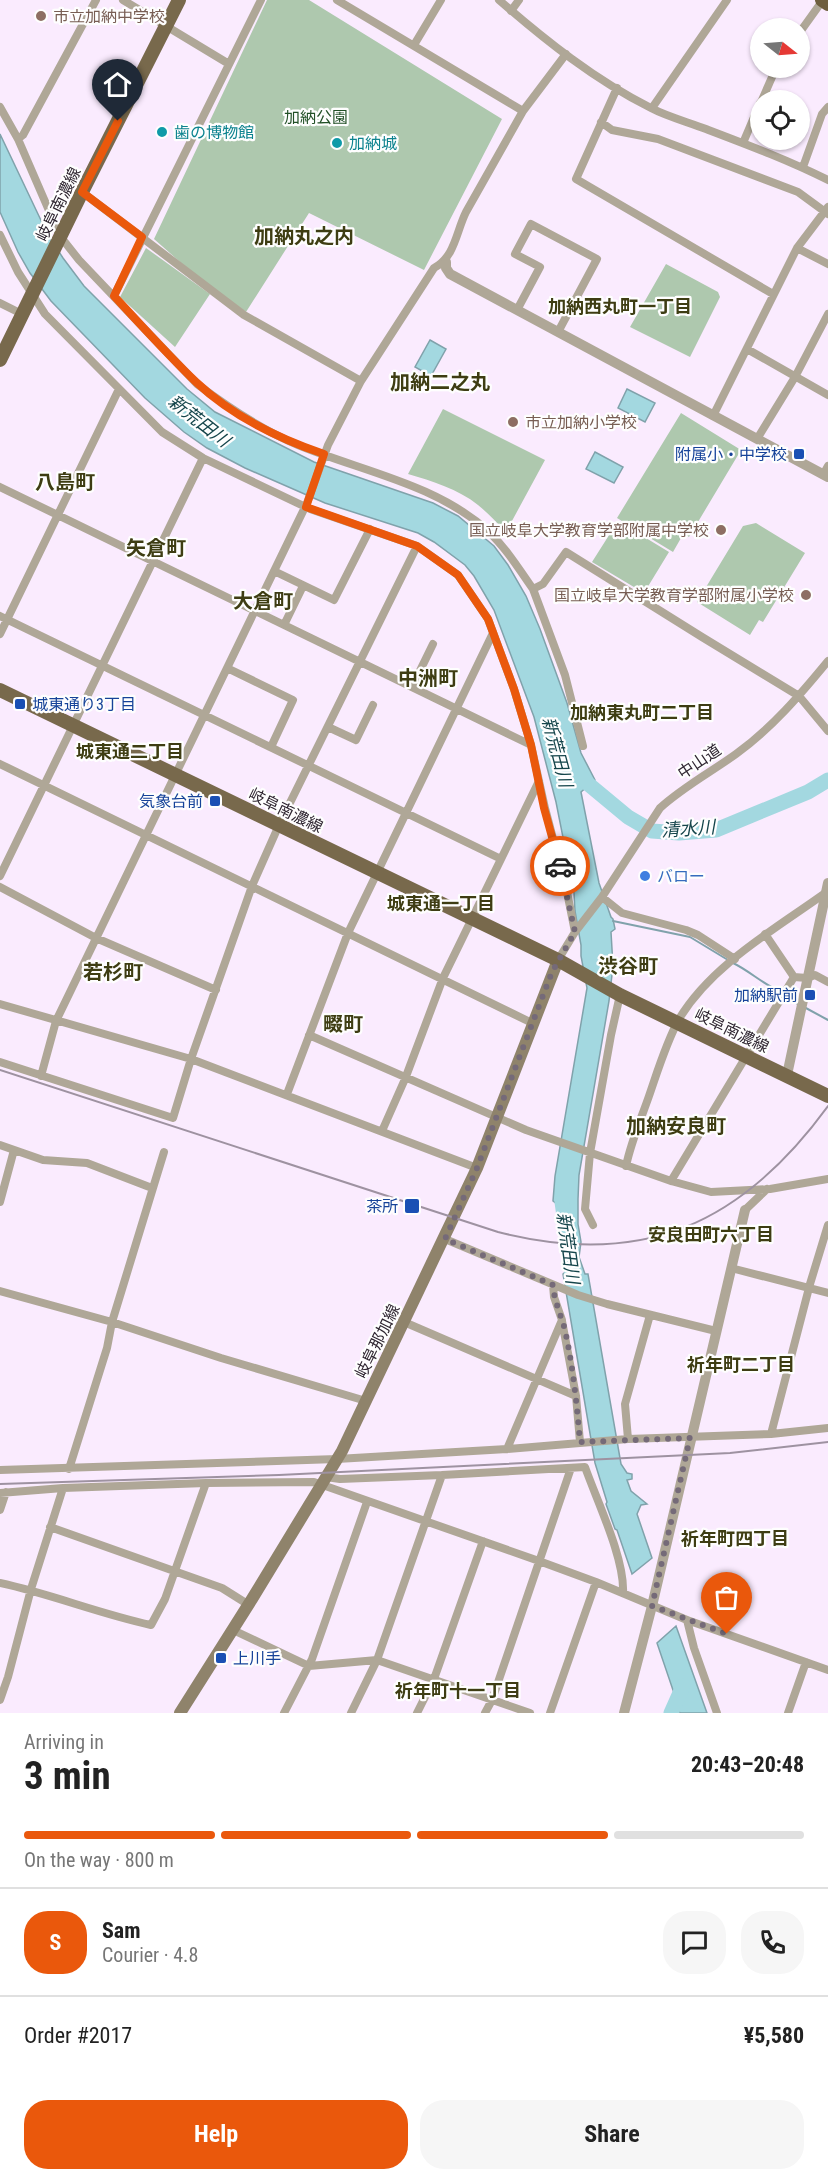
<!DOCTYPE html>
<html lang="en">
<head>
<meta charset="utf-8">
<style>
  :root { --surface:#fff; --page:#f6f6f6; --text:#222; --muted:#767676; --line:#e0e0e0; --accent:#ea580c }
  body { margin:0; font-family:"Roboto Condensed","Noto Sans JP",sans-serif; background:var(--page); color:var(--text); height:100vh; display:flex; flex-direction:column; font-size:22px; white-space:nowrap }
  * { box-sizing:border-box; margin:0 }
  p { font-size:20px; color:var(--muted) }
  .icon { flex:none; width:33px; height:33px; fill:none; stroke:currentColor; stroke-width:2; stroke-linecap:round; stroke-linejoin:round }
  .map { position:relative; height:1713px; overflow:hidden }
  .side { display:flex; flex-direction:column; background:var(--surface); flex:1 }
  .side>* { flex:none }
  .needle { width:39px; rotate:107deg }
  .controls { position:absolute; left:750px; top:18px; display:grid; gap:12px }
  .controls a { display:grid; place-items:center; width:60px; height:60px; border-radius:50%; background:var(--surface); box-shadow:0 2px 4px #0004; font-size:30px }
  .pin { position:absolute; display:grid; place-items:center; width:51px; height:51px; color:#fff; margin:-62px -26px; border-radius:50% 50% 50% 0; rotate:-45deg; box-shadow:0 0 6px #0007 }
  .pin .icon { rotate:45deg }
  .courier { position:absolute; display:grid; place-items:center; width:60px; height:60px; margin:-30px; border:4px solid #ea580c; border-radius:50%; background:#fff; color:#222; box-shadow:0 2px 8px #0007 }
  .overview em { font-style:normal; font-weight:700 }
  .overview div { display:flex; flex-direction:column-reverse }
  .overview { display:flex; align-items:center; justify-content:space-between; height:102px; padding:0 24px }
  h1 { font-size:39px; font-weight:700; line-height:45px }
  .bar { display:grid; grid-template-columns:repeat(4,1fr); gap:9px 6px; align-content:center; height:72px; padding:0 24px }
  .bar i { height:8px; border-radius:4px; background:var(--line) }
  .bar .on { background:var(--accent) }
  .bar p { grid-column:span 4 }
  .line { display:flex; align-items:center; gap:15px; padding:0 24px; border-top:2px solid var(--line) }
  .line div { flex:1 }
  .round { display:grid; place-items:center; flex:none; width:63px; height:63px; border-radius:24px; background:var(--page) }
  .primary-button { display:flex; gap:12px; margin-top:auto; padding:12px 24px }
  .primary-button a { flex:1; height:69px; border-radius:24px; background:var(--accent); color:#fff; font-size:24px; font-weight:700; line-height:69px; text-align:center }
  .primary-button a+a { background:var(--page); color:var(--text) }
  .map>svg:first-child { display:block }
  .green { fill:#aec8ae }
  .water { fill:#a3d8e0; stroke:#80a2ab; stroke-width:1.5 }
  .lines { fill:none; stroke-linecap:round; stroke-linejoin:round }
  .stream { stroke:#80a2ab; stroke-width:2 }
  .river { stroke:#a3d8e0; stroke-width:15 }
  .minor { stroke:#afa797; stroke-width:8 }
  .tertiary { stroke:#afa797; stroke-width:10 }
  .secondary { stroke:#8f836b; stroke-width:12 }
  .primary { stroke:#78694c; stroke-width:14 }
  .trunk { stroke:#6e5e3e; stroke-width:14 }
  .rail { stroke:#9e92a1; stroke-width:2 }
  .done { stroke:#756a78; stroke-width:6; stroke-dasharray:0 10.8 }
  .route { stroke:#ea580c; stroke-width:8 }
  .education-dot { fill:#8d6e63; stroke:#fefefe; stroke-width:2 }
  .culture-dot { fill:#0f9aa8; stroke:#fefefe; stroke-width:2 }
  .transit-dot { fill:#1a4fb4; stroke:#fefefe; stroke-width:2 }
  .shop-dot { fill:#3f7fe0; stroke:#fefefe; stroke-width:2 }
  .labels { text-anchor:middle; stroke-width:4.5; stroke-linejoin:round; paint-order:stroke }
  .education-label { font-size:16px; fill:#785e54; stroke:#fefefe; text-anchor:start }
  .park-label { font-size:16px; fill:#225027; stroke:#fefefe }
  .culture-label { font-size:16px; fill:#0d838f; stroke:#fefefe; text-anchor:start }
  .street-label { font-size:16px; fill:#2e2530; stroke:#fefefe }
  .transit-label { font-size:16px; fill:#164399; stroke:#fefefe; text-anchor:end }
  .shop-label { font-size:16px; fill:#366cbe; stroke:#fefefe; text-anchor:start }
  .neighbourhood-label { font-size:18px; font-weight:bold; fill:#3e3d13; stroke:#fefefe }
  .water-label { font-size:18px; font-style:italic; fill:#15454b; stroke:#fefefe }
  .quarter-label { font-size:20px; font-weight:bold; fill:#3e3d13; stroke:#fefefe }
</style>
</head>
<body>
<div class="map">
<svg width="828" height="1713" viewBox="0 0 828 1713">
  <rect width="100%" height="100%" fill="#faebfe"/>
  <path class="green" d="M267 0H309L502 119 424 270 309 213 246 312 197 277 154 239Z
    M146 248 210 294 175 347 120 297Z
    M666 264 718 292 720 297 690 357 630 327Z
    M443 409 545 460 506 532C497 523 488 513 478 505 458 489 432 481 408 474Z
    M681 413 741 450 689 537 686 535 684 539 681 538 673 552 617 518Z
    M618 521 669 552 644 593 592 562Z
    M756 523 805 553 763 622 759 620 750 635 697 602 743 526Z"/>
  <path class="water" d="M0 134 47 233 63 258 84 286 187 389 215 412 314 462 433 503 458 516 494 546 508 565 526 596 540 629 567 703 581 753 595 780 581 792 599 883 611 917 613 919 615 929 611 932 613 966 609 1001 579 1175 578 1199V1224L581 1242 579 1257 585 1274H588L621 1464 627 1473 632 1474V1479L627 1480 631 1491 647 1504 641 1505 637 1514 652 1558 632 1574 617 1530 615 1529 606 1504 607 1502 595 1463 563 1274C582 1258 573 1237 563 1218H561L558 1205 553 1201 555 1176 587 988 581 956V945L575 911 574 893 556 802 534 717 494 610 474 576 465 565 434 542 418 533 325 503 245 468 207 448 184 432 145 398 51 301 30 273 18 252 0 212Z
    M430 340 446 349 431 376 415 367Z
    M627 389 655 403 645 422 618 408Z
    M595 452 623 467 614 483 586 469Z
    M676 1626 707 1713H680L673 1700 674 1693 657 1643Z"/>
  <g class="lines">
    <path class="stream" d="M613 921 690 937 728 960
      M733 963C750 971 765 986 782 992
      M786 996 799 1005
      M804 1007 828 1020"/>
    <path class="river" d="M575 773 628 817 652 831 679 833 716 830 808 792 828 780
      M562 1202 573 1282
      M671 1713 683 1686"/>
    <path class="minor" d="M123 0 229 64
      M337 0 523 111
      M499 0C545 40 595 80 651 108 668 117 688 122 706 129 748 145 788 160 828 180
      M511 11 519 0
      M800 32 823 0
      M414 45 441 0
      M617 88 576 179 773 294
      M762 100 776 68
      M0 107 18 139 60 236 79 260 197 384C229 408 262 430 298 445 361 471 436 484 488 531 506 548 519 569 533 589L543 584 566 552 702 637 799 696 828 731
      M652 108 727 0
      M601 122 612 130 658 139 798 192 828 214
      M18 139 23 135 96 0
      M743 143 760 103
      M803 167 822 114 828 107
      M82 192 244 315 361 381
      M0 235 18 272 45 314 162 432 203 458 310 509 417 546 458 575 488 619 514 689 531 745 545 808 567 892 575 932
      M797 248 828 264
      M114 296 261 0
      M0 303 22 314
      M517 310 540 267 515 254 531 224 597 259 558 332
      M747 349 828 395
      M713 416 797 248 828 207
      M757 439 795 377 828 314
      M823 475 828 466
      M0 487 531 745
      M274 571 334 600 370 529
      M533 589 565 675 583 746
      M0 616 501 859
      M284 625 303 586
      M0 634 119 389
      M227 668 293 700 271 747
      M412 687 433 644
      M328 727 356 740 373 705
      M0 764 532 1023
      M0 876 203 458
      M0 887 96 938 216 990
      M602 897 622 913 686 930 698 935 735 959
      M765 934 794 977
      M558 960 575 932 602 897 660 808C683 787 711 772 736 754 772 728 800 695 828 661
      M794 977 807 978 815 975 828 982
      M0 1004 191 1059 477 1168
      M309 1035 526 1130 671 1181 711 1192 770 1189 828 1179
      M0 1062 173 1118 191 1059 252 886 279 825 417 546
      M41 1076 56 1021 307 503 328 445 361 381 434 268C455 257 456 232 466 212L523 111 566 54
      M287 1094 348 933 493 633
      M382 1131 405 1079 443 978 539 781
      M0 1145 43 1160 87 1163 152 1188
      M626 1166C631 1142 641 1119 649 1096 658 1070 666 1043 679 1019 712 964 777 928 828 891
      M671 1181 794 977
      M0 1202 14 1150
      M745 1210 767 1189
      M593 1225 585 1209 590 1153 611 1035 620 995
      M445 1239 578 1295 607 1304 716 1331
      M731 1268 828 1293
      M0 1291 112 1322 221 1358 366 1401
      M650 1315 625 1404 628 1439 771 1434 828 1428
      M562 1321 576 1396 580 1442
      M404 1322 576 1396
      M771 1434 810 1284 828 1225
      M507 1449 562 1320 554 1297 553 1285
      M69 1469 107 1348 112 1322 164 1152
      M0 1470 337 1459 507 1449 628 1439
      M326 1477 340 1479 442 1475
      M0 1493 63 1488 206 1483 314 1482 539 1561 596 1582 687 1620 828 1670
      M0 1510 6 1492
      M50 1527 222 1588 249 1605
      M0 1583C51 1594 100 1614 151 1625L165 1599 206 1483
      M687 1620 694 1648 717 1713
      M233 1630 309 1666 377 1660 530 1713
      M0 1700 8 1677 31 1589 63 1488
      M284 1713 312 1659 367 1502
      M351 1713 377 1660 442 1475 585 1467C597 1501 625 1559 623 1593
      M417 1713 434 1679 483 1541
      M485 1713 492 1700 571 1468
      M550 1713 596 1582
      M788 1713 806 1662"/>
    <path class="tertiary" d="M446 262V268L450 274 828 477
      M787 1075 828 883
      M624 1713 652 1606 745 1210"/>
    <path class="secondary" d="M180 1713 252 1599 342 1451 477 1168 558 960"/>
    <path class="primary" d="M0 360 82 192 179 0
      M0 690 558 960 620 995 828 1096"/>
    <path class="trunk" d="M822 0 828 4"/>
    <path class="rail" d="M0 1070 498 1232C643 1269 742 1224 828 1106
      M0 1484 279 1475 730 1453 828 1442"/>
  </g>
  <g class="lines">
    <path class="done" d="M560 866 575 932 552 972 477 1168 445 1239 553 1285C554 1301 561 1315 565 1330 573 1367 577 1405 580 1442L690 1438 652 1606 727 1634"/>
    <path class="route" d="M118 121 82 192 142 237 114 296C141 325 168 355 196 382 231 415 280 439 324 454L306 507 417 546 458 575 488 619 514 689 531 745 544 808 560 866"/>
  </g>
  <g class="education-dot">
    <circle cx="41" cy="16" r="6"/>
    <circle cx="513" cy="422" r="6"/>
    <circle cx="721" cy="530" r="6"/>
    <circle cx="806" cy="595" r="6"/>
  </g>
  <g class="culture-dot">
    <circle cx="162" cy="132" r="6"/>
    <circle cx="337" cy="143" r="6"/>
  </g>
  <g class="transit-dot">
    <rect x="793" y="448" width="12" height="12" rx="3"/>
    <rect x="14" y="698" width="12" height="12" rx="3"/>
    <rect x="209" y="795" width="12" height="12" rx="3"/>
    <rect x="804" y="989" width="12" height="12" rx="3"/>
    <rect x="404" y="1198" width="16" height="16" rx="3"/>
    <rect x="215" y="1652" width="12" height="12" rx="3"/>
  </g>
  <circle class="shop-dot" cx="645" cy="876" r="6"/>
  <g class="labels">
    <g class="education-label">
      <text x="53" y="22">市立加納中学校</text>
      <text x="525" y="428">市立加納小学校</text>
      <text x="709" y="536" text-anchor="end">国立岐阜大学教育学部附属中学校</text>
      <text x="794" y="601" text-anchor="end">国立岐阜大学教育学部附属小学校</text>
    </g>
    <g class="park-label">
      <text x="316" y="123">加納公園</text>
    </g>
    <g class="culture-label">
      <text x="174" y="138">歯の博物館</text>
      <text x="349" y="149">加納城</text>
    </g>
    <g class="street-label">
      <text transform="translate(58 204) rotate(-64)" y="6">岐阜南濃線</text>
      <text transform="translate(699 761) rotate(-34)" y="6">中山道</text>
      <text transform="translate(286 810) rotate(26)" y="6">岐阜南濃線</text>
      <text transform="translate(732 1030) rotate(26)" y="6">岐阜南濃線</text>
      <text transform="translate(377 1341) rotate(-64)" y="6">岐阜那加線</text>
    </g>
    <g class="transit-label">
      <text x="787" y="460">附属小・中学校</text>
      <text x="32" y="710" text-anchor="start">城東通り3丁目</text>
      <text x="203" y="807">気象台前</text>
      <text x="798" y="1001">加納駅前</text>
      <text x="398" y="1212">茶所</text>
      <text x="233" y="1664" text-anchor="start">上川手</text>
    </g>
    <g class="shop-label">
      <text x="657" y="882">バロー</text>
    </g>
    <g class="neighbourhood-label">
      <text x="620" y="313">加納西丸町一丁目</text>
      <text x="642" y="719">加納東丸町二丁目</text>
      <text x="130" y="758">城東通二丁目</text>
      <text x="441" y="910">城東通一丁目</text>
      <text x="711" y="1241">安良田町六丁目</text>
      <text x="741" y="1371">祈年町二丁目</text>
      <text x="735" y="1545">祈年町四丁目</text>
      <text x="458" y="1697">祈年町十一丁目</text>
    </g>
    <g class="water-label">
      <text transform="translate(199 421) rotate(38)" y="6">新荒田川</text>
      <text transform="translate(557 752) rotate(75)" y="6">新荒田川</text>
      <text transform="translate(688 829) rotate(-4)" y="6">清水川</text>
      <text transform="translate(568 1248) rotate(82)" y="6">新荒田川</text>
    </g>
    <g class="quarter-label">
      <text x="304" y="243">加納丸之内</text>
      <text x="440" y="389">加納二之丸</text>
      <text x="65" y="489">八島町</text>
      <text x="156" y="555">矢倉町</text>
      <text x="263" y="608">大倉町</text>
      <text x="428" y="685">中洲町</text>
      <text x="628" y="973">渋谷町</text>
      <text x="113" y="979">若杉町</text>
      <text x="343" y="1031">畷町</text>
      <text x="676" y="1133">加納安良町</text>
    </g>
  </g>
</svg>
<div class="controls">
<a><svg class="needle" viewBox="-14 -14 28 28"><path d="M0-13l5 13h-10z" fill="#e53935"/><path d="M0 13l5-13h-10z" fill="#767676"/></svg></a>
<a><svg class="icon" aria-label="locate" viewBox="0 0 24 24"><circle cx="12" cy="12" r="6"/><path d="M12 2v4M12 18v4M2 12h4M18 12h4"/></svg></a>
</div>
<div class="pin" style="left:727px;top:1634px;background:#ea580c"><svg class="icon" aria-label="bag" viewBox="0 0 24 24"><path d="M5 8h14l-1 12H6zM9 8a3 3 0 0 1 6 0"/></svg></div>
<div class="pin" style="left:118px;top:121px;background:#1f2937"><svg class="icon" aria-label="home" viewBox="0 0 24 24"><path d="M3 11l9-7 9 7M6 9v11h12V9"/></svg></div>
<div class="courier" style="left:560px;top:866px"><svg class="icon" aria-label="car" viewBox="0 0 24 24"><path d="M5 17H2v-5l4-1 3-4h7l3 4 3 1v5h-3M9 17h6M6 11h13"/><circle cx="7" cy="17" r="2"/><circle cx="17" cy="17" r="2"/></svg></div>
</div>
<section class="side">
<div class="overview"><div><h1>3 min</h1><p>Arriving in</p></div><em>20:43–20:48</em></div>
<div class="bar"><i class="on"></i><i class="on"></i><i class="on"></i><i></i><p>On the way · 800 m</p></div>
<div class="line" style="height:108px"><b class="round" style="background:var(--accent);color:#fff">S</b><div><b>Sam</b><p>Courier · 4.8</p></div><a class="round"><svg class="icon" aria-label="chat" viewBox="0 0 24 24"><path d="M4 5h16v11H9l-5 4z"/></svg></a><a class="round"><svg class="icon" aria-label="phone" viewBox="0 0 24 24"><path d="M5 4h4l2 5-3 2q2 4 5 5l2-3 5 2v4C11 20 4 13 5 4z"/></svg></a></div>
<div class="line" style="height:78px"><div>Order #2017</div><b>¥5,580</b></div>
<div class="primary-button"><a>Help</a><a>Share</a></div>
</section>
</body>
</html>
